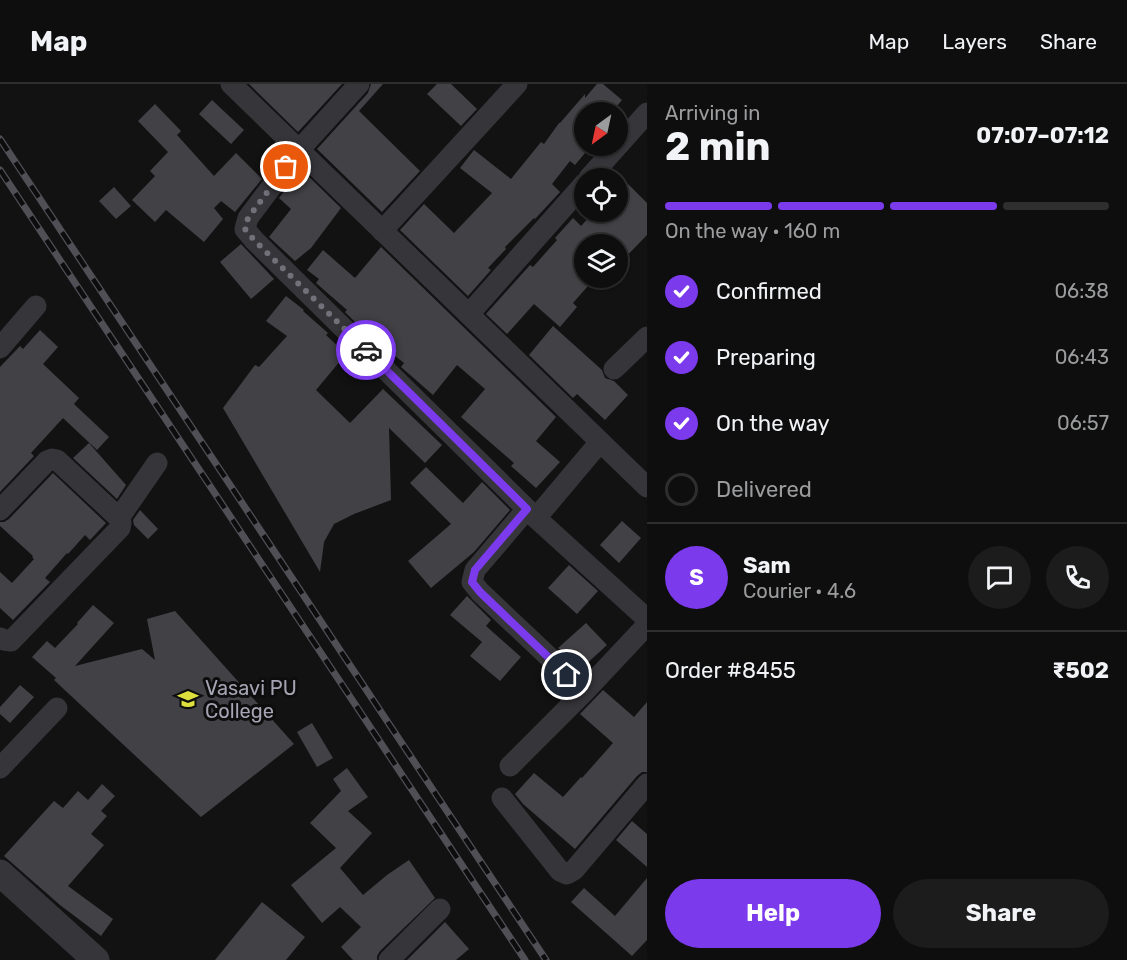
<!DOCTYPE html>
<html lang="en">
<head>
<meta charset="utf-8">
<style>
  :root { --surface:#0e0e0e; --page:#1c1c1c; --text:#f1f3f6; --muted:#9b9c9e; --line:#2e2e2e; --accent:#7c3aed }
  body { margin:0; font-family:Rubik,sans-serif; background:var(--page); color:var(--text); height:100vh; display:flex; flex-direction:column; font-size:22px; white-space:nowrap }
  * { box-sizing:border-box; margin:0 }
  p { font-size:20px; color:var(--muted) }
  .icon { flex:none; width:33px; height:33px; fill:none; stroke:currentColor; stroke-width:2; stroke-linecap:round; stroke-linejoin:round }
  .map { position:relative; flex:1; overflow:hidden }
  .drawer { display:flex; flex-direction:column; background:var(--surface); width:480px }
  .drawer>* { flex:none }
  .needle { width:39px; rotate:213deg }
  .tools { position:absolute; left:574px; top:18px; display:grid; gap:12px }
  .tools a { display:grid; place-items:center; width:54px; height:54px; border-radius:50%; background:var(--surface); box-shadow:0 2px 4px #0004,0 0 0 2px var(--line); font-size:30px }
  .pin { position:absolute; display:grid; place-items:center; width:51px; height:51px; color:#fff; margin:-26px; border:3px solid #fff; border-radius:50%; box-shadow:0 2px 6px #0007 }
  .courier { position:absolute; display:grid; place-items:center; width:60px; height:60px; margin:-30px; border:4px solid #7c3aed; border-radius:50%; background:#fff; color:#222; box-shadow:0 2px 8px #0007 }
  .summary em { font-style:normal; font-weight:700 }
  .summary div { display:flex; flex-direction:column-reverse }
  .summary { display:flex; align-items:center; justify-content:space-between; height:102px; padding:0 18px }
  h1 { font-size:39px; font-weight:700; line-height:45px }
  .bar { display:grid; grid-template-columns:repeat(4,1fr); gap:9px 6px; align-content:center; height:72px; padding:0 18px }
  .bar i { height:8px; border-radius:4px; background:var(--line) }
  .bar .on { background:var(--accent) }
  .bar p { grid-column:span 4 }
  .line { display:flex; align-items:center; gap:15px; padding:0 18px; border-top:2px solid var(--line) }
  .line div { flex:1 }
  .round { display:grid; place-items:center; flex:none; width:63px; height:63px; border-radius:32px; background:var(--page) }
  ol { padding:0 18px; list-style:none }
  li { display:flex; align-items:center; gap:18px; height:66px }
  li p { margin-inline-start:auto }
  li .icon { padding:6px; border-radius:50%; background:var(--accent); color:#fff; stroke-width:4 }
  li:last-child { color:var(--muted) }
  li i { width:33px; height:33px; border:3px solid var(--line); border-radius:50% }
  .primary-button { display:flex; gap:12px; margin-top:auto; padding:12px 18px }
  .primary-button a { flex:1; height:69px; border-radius:36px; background:var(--accent); color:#fff; font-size:24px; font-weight:700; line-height:69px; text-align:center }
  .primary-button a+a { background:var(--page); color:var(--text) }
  header { display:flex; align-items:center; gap:36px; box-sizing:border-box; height:84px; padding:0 30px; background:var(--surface); border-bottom:2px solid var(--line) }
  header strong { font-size:28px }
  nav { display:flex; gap:33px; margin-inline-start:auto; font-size:21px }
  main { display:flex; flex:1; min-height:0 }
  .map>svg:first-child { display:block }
  .building { fill:#424146 }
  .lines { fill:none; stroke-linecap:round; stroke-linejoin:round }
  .minor { stroke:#36353a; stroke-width:21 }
  .tertiary { stroke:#36353a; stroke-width:27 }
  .rail-casing { stroke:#504f56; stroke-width:7 }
  .rail { stroke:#0d0d0e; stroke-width:4.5; stroke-dasharray:14; stroke-linecap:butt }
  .done { stroke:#72717a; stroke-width:6; stroke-dasharray:0 10.8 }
  .route { stroke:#7c3aed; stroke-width:8 }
  .labels { text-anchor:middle; stroke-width:6; stroke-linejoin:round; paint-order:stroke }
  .poi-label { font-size:20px; fill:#a5a4b2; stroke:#0d0d0e; text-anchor:start }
</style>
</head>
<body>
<header>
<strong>Map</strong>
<nav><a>Map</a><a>Layers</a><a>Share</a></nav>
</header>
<main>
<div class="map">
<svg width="647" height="876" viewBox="0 0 647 876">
  <rect width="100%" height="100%" fill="#121213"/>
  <path class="building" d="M249 0H342L298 48Z
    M371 0H383L359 27 420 87 382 128 317 65 368 9Z
    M437 0H451L477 25 461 42 427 10Z
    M597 0H603L622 16 612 28H585V69L575 81 570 77 552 100 560 108 535 135 534 134 505 163 506 165 488 184 491 186 468 212 400 146 424 120 454 149 492 109 460 84 474 66 511 95 541 58 544 60 559 39H560L585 10V14Z
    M212 16 244 46 231 60 199 30Z
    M155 20 181 47 177 51 214 92 236 69 262 95 235 128 221 117 214 124 223 135 204 158 166 126 155 138 132 116 155 92 150 87 168 68 138 37Z
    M301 85 341 124 311 164 295 177 269 153 291 125 279 114Z
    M627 99 647 119V151L618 181V160H585V194H595L573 219 577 223 560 243 534 220 507 250 486 230 530 181 533 183 557 156 555 154 573 134 581 142 594 128H618V108Z
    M114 103 131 122 116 135 99 117Z
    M241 160 274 195 251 215 220 178Z
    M381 163 556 333 536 357 560 378 536 404 511 382 514 379 461 333 485 305 457 281 433 311 401 283 404 279 365 248 345 228 347 226 316 199 319 195 307 186 323 166 355 194Z
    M286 212 304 226 303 227 328 249 326 251 346 270 316 306 350 339 383 305 442 361 425 379 389 344 391 416 354 430 334 440 324 458 320 488 223 324 255 281 259 283 287 252 266 237Z
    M553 242 602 286 605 294 614 297 628 311 605 336 577 310 573 314 529 271Z
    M40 246 58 263 43 280 79 314 74 320 109 353 97 366 63 334 31 369 34 372 0 408V283L20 262 23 265Z
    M89 359 126 401 117 415 73 374Z
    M426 383 463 419 482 398 510 426 474 468 431 504 408 477 451 440 410 399Z
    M53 389 106 439 90 456 85 451 68 470 67 469 45 494 50 498 13 536 0 524V488L12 499 34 475 32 473 33 472 0 442V438H4L9 435Z
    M140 426 158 445 148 455 134 441 133 436Z
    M622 437 641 454 619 479 600 461Z
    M569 481 598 507 577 530 548 504Z
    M467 512 491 536 486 542 521 573 500 597 470 572 482 558 450 531Z
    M93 521 114 539 75 582 142 565 155 576 147 535 175 527 294 660 201 733 54 596 56 594 32 573 47 557 55 564 78 540 77 539Z
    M586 539 607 561 581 585 558 564Z
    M20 601 34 613 10 639 0 630V623Z
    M603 606 634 633 647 618V688H642L637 692 575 765 523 720 515 710 534 689 563 713 581 693 582 694 613 659 580 630Z
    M312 639 333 674 317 683 297 648Z
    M347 684 368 713 348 727 372 749 340 784 363 811 387 791 409 776 435 814 380 867 377 872V876H353L341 863 361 843 340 823 322 839 291 801 336 764 310 739 341 707 333 695Z
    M102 700 115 712 101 727 107 732 91 750 104 761 68 802 113 835 101 852 60 821 4 772 54 717 63 724 78 707 88 716Z
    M632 737 647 750V783L616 756Z
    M647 794V856L632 872 571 818 584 804 615 832Z
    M262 818 305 853 286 876H215Z
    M445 838 469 865 456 876H407Z"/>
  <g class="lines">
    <path class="minor" d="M231 0 647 403
      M359 0 299 66 248 134 245 145 254 156 536 434 647 535
      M589 94 647 29
      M382 147 517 0
      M469 230 585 99
      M0 264 36 222
      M614 285 647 253
      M527 425 475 486 472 498 480 508 585 607
      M0 426 47 377 52 375 57 376 119 434 121 439 120 444 11 557 4 556 0 554
      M119 434 157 379
      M536 434 600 358
      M510 682 585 607 647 541
      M0 684 57 624
      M502 714 560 787 567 790 574 786 647 700
      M389 876 440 825"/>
    <path class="tertiary" d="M0 789 96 876"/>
    <g class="rail-casing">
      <path id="rail" d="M0 55 546 876
        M0 86 525 876"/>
    </g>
    <use href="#rail" class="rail"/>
  </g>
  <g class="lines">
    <path class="done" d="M286 83 248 134 245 145 254 156 366 266"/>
    <path class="route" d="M366 266 527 425 475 486 472 498 480 508 567 591"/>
  </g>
  <defs>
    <g id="university-bare" transform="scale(1.62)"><path d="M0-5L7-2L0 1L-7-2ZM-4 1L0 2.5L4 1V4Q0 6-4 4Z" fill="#dee03d" stroke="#0d0d0e" stroke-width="2.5" paint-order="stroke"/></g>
  </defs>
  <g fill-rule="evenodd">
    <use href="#university-bare" x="188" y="615"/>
  </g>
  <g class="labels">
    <g class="poi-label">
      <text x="205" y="611">Vasavi PU<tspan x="205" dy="23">College</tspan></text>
    </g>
  </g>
</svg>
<div class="tools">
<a><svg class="needle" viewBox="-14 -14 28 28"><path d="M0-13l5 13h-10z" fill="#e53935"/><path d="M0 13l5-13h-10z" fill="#9b9c9e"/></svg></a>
<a><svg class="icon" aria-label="locate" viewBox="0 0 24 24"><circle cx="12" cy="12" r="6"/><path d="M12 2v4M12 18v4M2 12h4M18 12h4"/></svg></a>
<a><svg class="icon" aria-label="layers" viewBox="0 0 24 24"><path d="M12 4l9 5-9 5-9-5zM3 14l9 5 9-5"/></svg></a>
</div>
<div class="pin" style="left:286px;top:83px;background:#ea580c"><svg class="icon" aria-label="bag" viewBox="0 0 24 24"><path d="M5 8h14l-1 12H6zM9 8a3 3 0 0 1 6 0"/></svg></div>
<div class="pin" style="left:567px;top:591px;background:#1f2937"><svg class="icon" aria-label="home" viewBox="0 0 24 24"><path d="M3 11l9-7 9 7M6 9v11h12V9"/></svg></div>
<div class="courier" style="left:366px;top:266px"><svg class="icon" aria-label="car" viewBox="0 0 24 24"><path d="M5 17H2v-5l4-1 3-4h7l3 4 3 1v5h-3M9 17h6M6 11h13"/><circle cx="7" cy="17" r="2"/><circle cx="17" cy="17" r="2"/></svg></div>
</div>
<section class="drawer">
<div class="summary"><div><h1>2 min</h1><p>Arriving in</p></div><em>07:07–07:12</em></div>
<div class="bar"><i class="on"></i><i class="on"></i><i class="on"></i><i></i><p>On the way · 160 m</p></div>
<ol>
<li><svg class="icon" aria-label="check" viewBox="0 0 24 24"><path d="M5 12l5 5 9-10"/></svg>Confirmed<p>06:38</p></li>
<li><svg class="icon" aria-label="check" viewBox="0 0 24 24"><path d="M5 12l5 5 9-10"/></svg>Preparing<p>06:43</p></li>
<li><svg class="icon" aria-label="check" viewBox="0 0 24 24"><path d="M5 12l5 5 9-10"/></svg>On the way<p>06:57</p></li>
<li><i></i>Delivered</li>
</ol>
<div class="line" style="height:108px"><b class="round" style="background:var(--accent);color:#fff">S</b><div><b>Sam</b><p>Courier · 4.6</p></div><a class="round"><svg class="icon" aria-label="chat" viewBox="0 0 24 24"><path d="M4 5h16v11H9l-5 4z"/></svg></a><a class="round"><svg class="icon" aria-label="phone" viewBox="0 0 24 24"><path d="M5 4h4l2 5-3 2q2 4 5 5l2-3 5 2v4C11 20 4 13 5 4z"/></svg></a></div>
<div class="line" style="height:78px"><div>Order #8455</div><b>₹502</b></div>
<div class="primary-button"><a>Help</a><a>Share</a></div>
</section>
</main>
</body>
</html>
